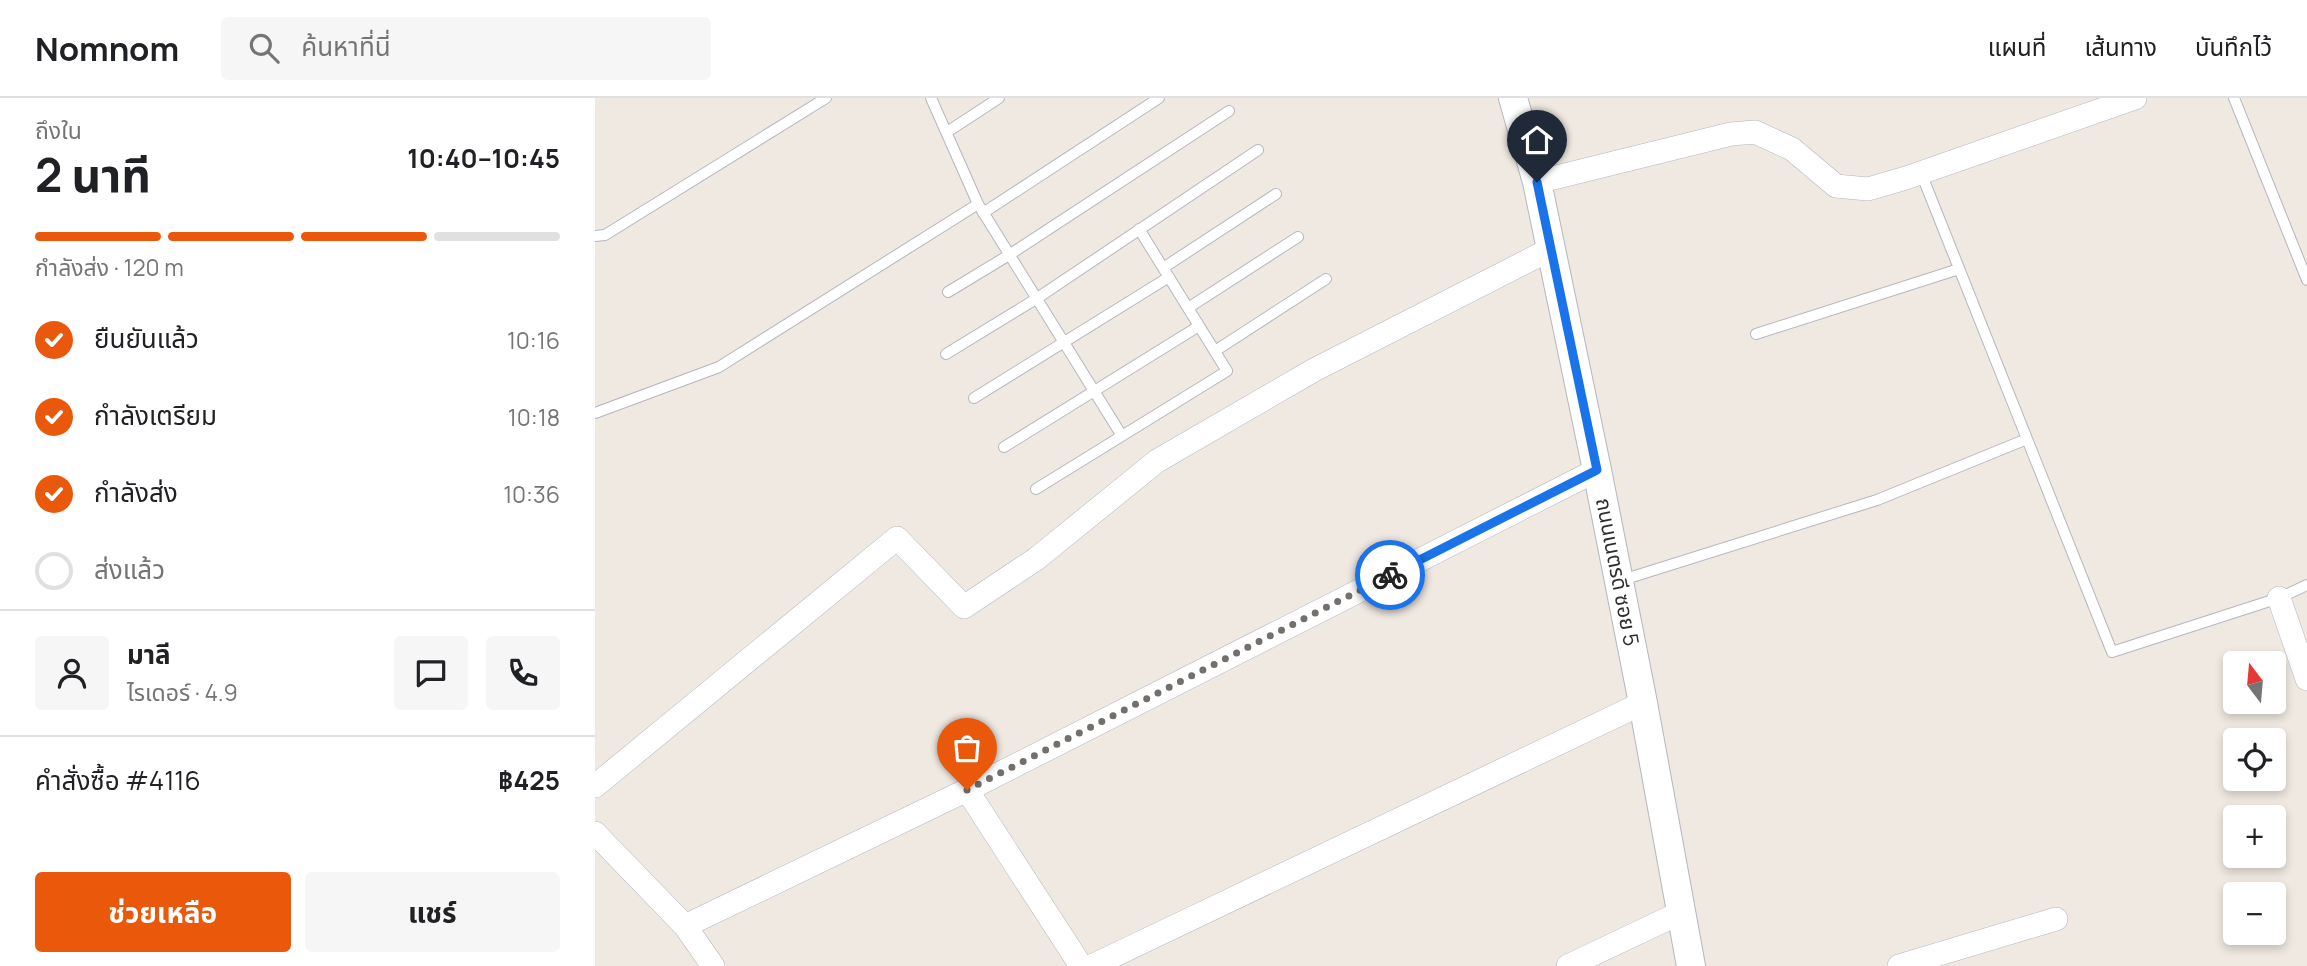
<!DOCTYPE html>
<html lang="th">
<head>
<meta charset="utf-8">
<style>
  :root { --surface:#fff; --page:#f6f6f6; --text:#202124; --muted:#757577; --line:#e0e0e0; --accent:#ea580c }
  body { margin:0; font-family:Manrope,"Noto Sans Thai",sans-serif; background:var(--page); color:var(--text); height:100vh; display:flex; flex-direction:column; font-size:26px; white-space:nowrap }
  * { box-sizing:border-box; margin:0 }
  p { font-size:23px; color:var(--muted) }
  .icon { flex:none; width:38px; height:38px; fill:none; stroke:currentColor; stroke-width:2; stroke-linecap:round; stroke-linejoin:round }
  .map { position:relative; flex:1; overflow:hidden }
  .side { display:flex; flex-direction:column; background:var(--surface); width:595px }
  .side>* { flex:none }
  .needle { width:46px; rotate:344deg }
  .fabs { position:absolute; left:1628px; top:553px; display:grid; gap:14px }
  .fabs a { display:grid; place-items:center; width:63px; height:63px; border-radius:7px; background:var(--surface); box-shadow:0 4px 10px #0003; font-size:35px }
  .pin { position:absolute; display:grid; place-items:center; width:60px; height:60px; color:#fff; margin:-72px -30px; border-radius:50% 50% 50% 0; rotate:-45deg; box-shadow:0 0 7px #0007 }
  .pin .icon { rotate:45deg }
  .courier { position:absolute; display:grid; place-items:center; width:70px; height:70px; margin:-35px; border:5px solid #1a73e8; border-radius:50%; background:#fff; color:#222; box-shadow:0 2px 9px #0007 }
  .overview em { font-style:normal; font-weight:700 }
  .overview div { display:flex; flex-direction:column-reverse }
  .overview { display:flex; align-items:center; justify-content:space-between; height:119px; padding:0 35px }
  h1 { font-size:46px; font-weight:700; line-height:52px }
  .bar { display:grid; grid-template-columns:repeat(4,1fr); gap:10px 7px; align-content:center; height:84px; padding:0 35px }
  .bar i { height:9px; border-radius:5px; background:var(--line) }
  .bar .current { background:var(--accent) }
  .bar p { grid-column:span 4 }
  .line { display:flex; align-items:center; gap:18px; padding:0 35px; border-top:2px solid var(--line) }
  .line div { flex:1 }
  .round { display:grid; place-items:center; flex:none; width:74px; height:74px; border-radius:7px; background:var(--page) }
  ol { padding:0 35px; list-style:none }
  li { display:flex; align-items:center; gap:21px; height:77px }
  li p { margin-inline-start:auto }
  li .icon { padding:7px; border-radius:50%; background:var(--accent); color:#fff; stroke-width:4 }
  li:last-child { color:var(--muted) }
  li i { width:38px; height:38px; border:4px solid var(--line); border-radius:50% }
  .button { display:flex; gap:14px; margin-top:auto; padding:14px 35px }
  .button a { flex:1; height:80px; border-radius:7px; background:var(--accent); color:#fff; font-size:28px; font-weight:700; line-height:80px; text-align:center }
  .button a+a { background:var(--page); color:var(--text) }
  header { display:flex; align-items:center; gap:42px; box-sizing:border-box; height:98px; padding:0 35px; background:var(--surface); border-bottom:2px solid var(--line) }
  header strong { font-size:33px }
  nav { display:flex; gap:38px; margin-inline-start:auto; font-size:24px }
  .search { width:490px; height:63px; background:var(--page); display:flex; align-items:center; gap:18px; box-sizing:border-box; padding:0 24px; border-radius:7px; color:var(--muted); font-size:26px }
  main { display:flex; flex:1; min-height:0 }
  .map>svg:first-child { display:block }
  .lines { fill:none; stroke-linecap:round; stroke-linejoin:round }
  .service-casing { stroke:#b4b7c1; stroke-width:12 }
  .minor-casing { stroke:#b4b7c1; stroke-width:24 }
  .tertiary-casing { stroke:#b4b7c1; stroke-width:30 }
  .service { stroke:#fff; stroke-width:10 }
  .minor { stroke:#fff; stroke-width:23 }
  .tertiary { stroke:#fff; stroke-width:28 }
  .done { stroke:#726f6d; stroke-width:7; stroke-dasharray:0 12.6 }
  .route { stroke:#1a73e8; stroke-width:9 }
  .labels { text-anchor:middle; stroke-width:7; stroke-linejoin:round; paint-order:stroke }
  .street-label { font-size:21px; fill:#2e2e2e; stroke:#fff }
</style>
</head>
<body>
<header>
<strong>Nomnom</strong>
<div class="search"><svg class="icon" aria-label="search" viewBox="0 0 24 24"><circle cx="10" cy="10" r="6"/><path d="M15 15l6 6"/></svg>ค้นหาที่นี่</div>
<nav><a>แผนที่</a><a>เส้นทาง</a><a>บันทึกไว้</a></nav>
</header>
<main>
<section class="side">
<div class="overview"><div><h1>2 นาที</h1><p>ถึงใน</p></div><em>10:40–10:45</em></div>
<div class="bar"><i class="current"></i><i class="current"></i><i class="current"></i><i></i><p>กำลังส่ง · 120 m</p></div>
<ol>
<li><svg class="icon" aria-label="check" viewBox="0 0 24 24"><path d="M5 12l5 5 9-10"/></svg>ยืนยันแล้ว<p>10:16</p></li>
<li><svg class="icon" aria-label="check" viewBox="0 0 24 24"><path d="M5 12l5 5 9-10"/></svg>กำลังเตรียม<p>10:18</p></li>
<li><svg class="icon" aria-label="check" viewBox="0 0 24 24"><path d="M5 12l5 5 9-10"/></svg>กำลังส่ง<p>10:36</p></li>
<li><i></i>ส่งแล้ว</li>
</ol>
<div class="line" style="height:126px"><a class="round"><svg class="icon" aria-label="person" viewBox="0 0 24 24"><circle cx="12" cy="8" r="4"/><path d="M4 21q1-7 8-7t8 7"/></svg></a><div><b>มาลี</b><p>ไรเดอร์ · 4.9</p></div><a class="round"><svg class="icon" aria-label="chat" viewBox="0 0 24 24"><path d="M4 5h16v11H9l-5 4z"/></svg></a><a class="round"><svg class="icon" aria-label="phone" viewBox="0 0 24 24"><path d="M5 4h4l2 5-3 2q2 4 5 5l2-3 5 2v4C11 20 4 13 5 4z"/></svg></a></div>
<div class="line" style="height:91px"><div>คำสั่งซื้อ #4116</div><b>฿425</b></div>
<div class="button"><a>ช่วยเหลือ</a><a>แชร์</a></div>
</section>
<div class="map">
<svg width="1712" height="868" viewBox="0 0 1712 868">
  <rect width="100%" height="100%" fill="#efe9e1"/>
  <g class="lines">
    <g class="service-casing">
      <path id="service" d="M336 0 383 106 527 338
        M1639 0 1712 182
        M352 34 404 0
        M1326 75 1517 554 1684 500 1712 487
        M388 115 564 0
        M0 138 10 137 231 0
        M568 170 681 96
        M353 194 414 157 634 13
        M593 210 703 139
        M1161 236 1364 171
        M620 253 731 181
        M351 256 441 201 663 52
        M379 300 574 179
        M0 315 124 269 383 106
        M409 349 604 228
        M441 391 632 273 544 131
        M1024 483 1282 402 1432 341"/>
    </g>
    <g class="minor-casing">
      <path id="minor" d="M942 84 1136 36 1160 34 1197 51 1241 88 1273 91 1311 80 1540 0
        M1684 500 1712 581
        M0 688 302 440 369 509 441 461 562 363 719 272 956 151
        M372 692 486 868
        M0 735 90 828 118 868
        M90 828 372 692 1002 372
        M497 868 1048 605
        M973 868 1087 814
        M1304 868 1461 821"/>
    </g>
    <g class="tertiary-casing">
      <path id="tertiary" d="M918 0 942 84 1002 372 1048 605 1096 868"/>
    </g>
    <use href="#service" class="service"/>
    <use href="#minor" class="minor"/>
    <use href="#tertiary" class="tertiary"/>
  </g>
  <g class="lines">
    <path class="done" d="M372 692 795 477"/>
    <path class="route" d="M795 477 1002 372 942 84"/>
  </g>
  <g class="labels">
    <g class="street-label">
      <text transform="translate(1022 474) rotate(79)" y="7">ถนนเนตรดี ซอย 5</text>
    </g>
  </g>
</svg>
<div class="fabs">
<a><svg class="needle" viewBox="-14 -14 28 28"><path d="M0-13l5 13h-10z" fill="#e53935"/><path d="M0 13l5-13h-10z" fill="#757577"/></svg></a>
<a><svg class="icon" aria-label="locate" viewBox="0 0 24 24"><circle cx="12" cy="12" r="6"/><path d="M12 2v4M12 18v4M2 12h4M18 12h4"/></svg></a>
<a>+</a>
<a>−</a>
</div>
<div class="pin" style="left:372px;top:692px;background:#ea580c"><svg class="icon" aria-label="bag" viewBox="0 0 24 24"><path d="M5 8h14l-1 12H6zM9 8a3 3 0 0 1 6 0"/></svg></div>
<div class="pin" style="left:942px;top:84px;background:#1f2937"><svg class="icon" aria-label="home" viewBox="0 0 24 24"><path d="M3 11l9-7 9 7M6 9v11h12V9"/></svg></div>
<div class="courier" style="left:795px;top:477px"><svg class="icon" aria-label="bike" viewBox="0 0 24 24"><circle cx="6" cy="16" r="4"/><circle cx="18" cy="16" r="4"/><path d="M6 16l4-8h5l3 8M10 8l3 8H6M13 5h3"/></svg></div>
</div>
</main>
</body>
</html>
